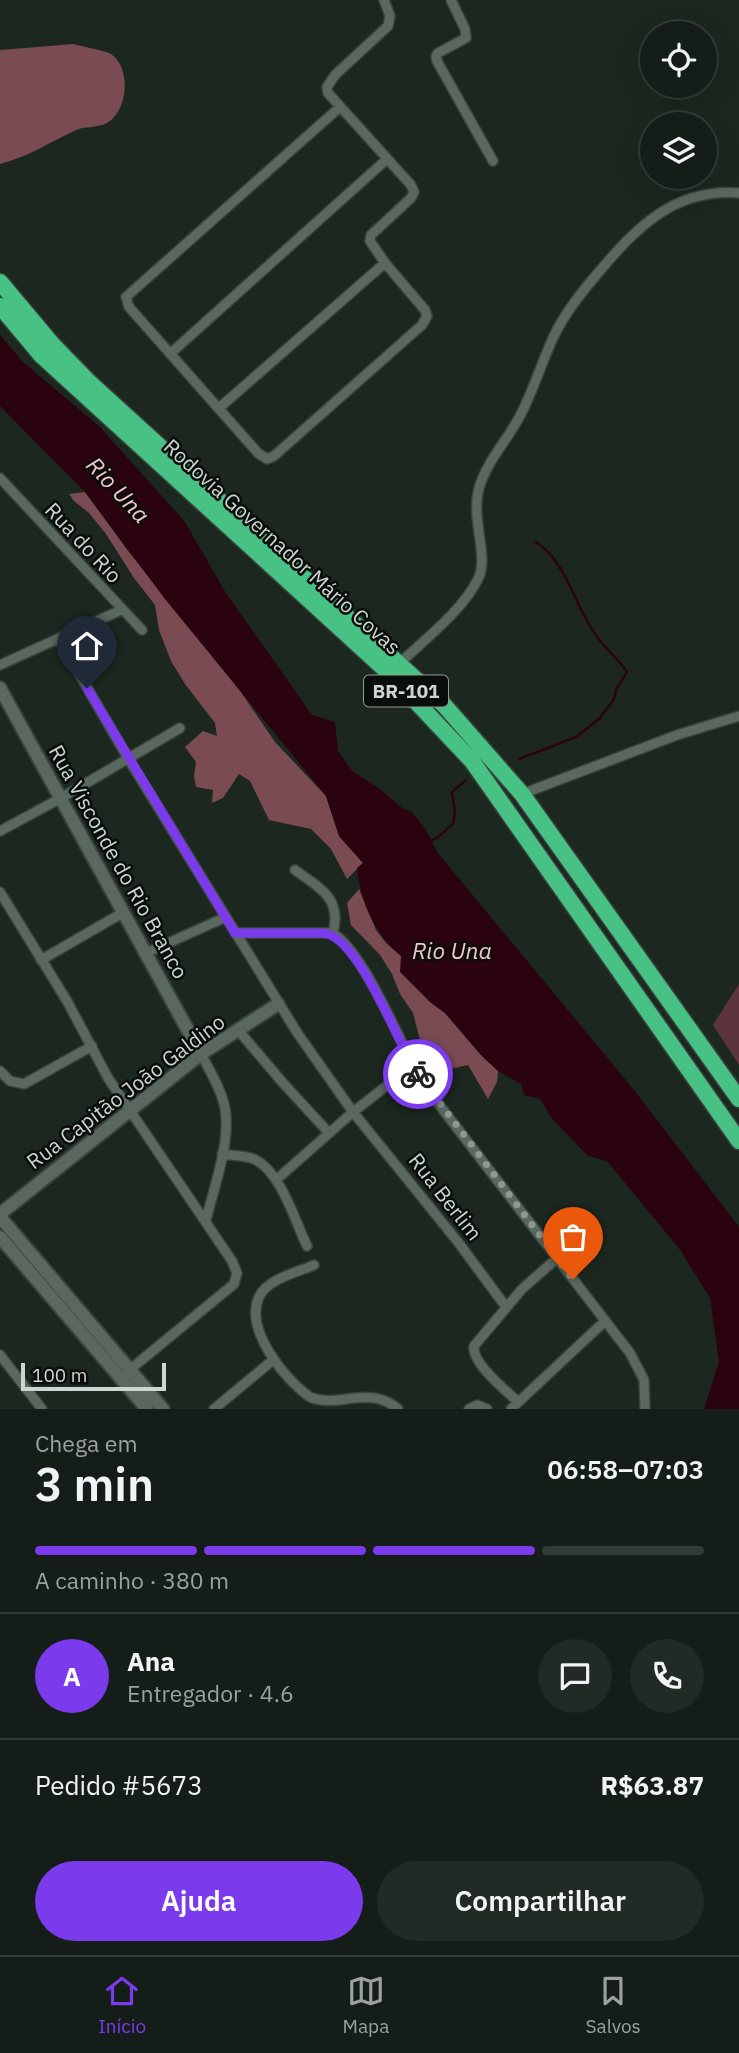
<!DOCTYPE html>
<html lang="pt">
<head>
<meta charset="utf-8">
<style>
  :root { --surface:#141d17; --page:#212a24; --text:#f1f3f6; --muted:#9da2a1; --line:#333b36; --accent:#7c3aed }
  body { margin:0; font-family:"IBM Plex Sans",sans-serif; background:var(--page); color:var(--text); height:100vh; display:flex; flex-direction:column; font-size:26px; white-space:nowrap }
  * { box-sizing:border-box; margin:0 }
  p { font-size:23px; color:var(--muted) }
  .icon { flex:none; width:38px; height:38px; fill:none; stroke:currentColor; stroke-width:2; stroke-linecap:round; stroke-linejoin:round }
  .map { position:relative; height:1409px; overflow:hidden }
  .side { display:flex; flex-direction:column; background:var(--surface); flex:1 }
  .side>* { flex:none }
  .buttons { position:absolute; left:640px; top:21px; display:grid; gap:14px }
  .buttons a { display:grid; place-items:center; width:77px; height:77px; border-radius:50%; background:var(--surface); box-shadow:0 7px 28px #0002,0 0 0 2px var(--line); font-size:35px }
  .scale { position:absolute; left:21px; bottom:18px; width:145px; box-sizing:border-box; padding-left:7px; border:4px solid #ced6d1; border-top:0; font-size:19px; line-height:24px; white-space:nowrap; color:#ced6d1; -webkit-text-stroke:5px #090e0b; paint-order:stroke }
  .pin { position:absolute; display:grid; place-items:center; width:60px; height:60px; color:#fff; margin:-72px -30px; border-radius:50% 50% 50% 0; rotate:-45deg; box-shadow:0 0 7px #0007 }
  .pin .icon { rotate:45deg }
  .courier { position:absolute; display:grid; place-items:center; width:70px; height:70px; margin:-35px; border:5px solid #7c3aed; border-radius:50%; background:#fff; color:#222; box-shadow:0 2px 9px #0007 }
  .summary em { font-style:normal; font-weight:600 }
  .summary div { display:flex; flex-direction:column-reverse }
  .summary { display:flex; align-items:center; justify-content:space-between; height:119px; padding:0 35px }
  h1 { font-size:46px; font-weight:600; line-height:52px }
  .bar { display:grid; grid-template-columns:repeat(4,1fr); gap:10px 7px; align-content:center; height:84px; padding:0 35px }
  .bar i { height:9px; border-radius:5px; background:var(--line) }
  .bar .current { background:var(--accent) }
  .bar p { grid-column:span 4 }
  .line { display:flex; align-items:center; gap:18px; padding:0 35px; border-top:2px solid var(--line) }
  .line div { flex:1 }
  .round { display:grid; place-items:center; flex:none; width:74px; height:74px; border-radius:37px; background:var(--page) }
  .primary-button { display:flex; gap:14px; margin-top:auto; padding:14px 35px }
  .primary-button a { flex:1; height:80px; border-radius:42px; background:var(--accent); color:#fff; font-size:28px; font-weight:600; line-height:80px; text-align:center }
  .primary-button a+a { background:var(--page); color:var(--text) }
  .tab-bar { display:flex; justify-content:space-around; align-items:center; height:98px; border-top:2px solid var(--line); background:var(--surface); font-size:19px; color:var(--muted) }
  .tab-bar a { display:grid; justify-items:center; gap:4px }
  .tab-bar .current { color:var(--accent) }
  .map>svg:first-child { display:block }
  .green { fill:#5d343b }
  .forest { fill:#7b4b53 }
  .water { fill:#2a030e }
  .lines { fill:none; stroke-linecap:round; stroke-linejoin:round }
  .stream { stroke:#2a030e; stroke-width:2.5 }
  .street-casing { stroke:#39433d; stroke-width:12 }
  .secondary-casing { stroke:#39433d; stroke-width:16 }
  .highway-casing { stroke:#39433d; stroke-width:19 }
  .street { stroke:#5a685f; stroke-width:9 }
  .secondary { stroke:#5a685f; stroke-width:12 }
  .highway { stroke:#48c284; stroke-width:16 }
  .done { stroke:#8f9993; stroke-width:7; stroke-dasharray:0 12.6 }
  .route { stroke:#7c3aed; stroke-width:9 }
  .labels { text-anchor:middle; stroke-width:5; stroke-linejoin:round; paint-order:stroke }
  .shield { fill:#090e0b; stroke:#939a96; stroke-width:2 }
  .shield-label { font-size:19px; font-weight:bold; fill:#ced6d1 }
  .street-label { font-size:21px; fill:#ced6d1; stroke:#090e0b }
  .water-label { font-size:23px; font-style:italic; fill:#f6c5cc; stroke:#090e0b }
</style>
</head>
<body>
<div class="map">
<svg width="739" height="1409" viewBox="0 0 739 1409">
  <rect width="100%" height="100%" fill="#1b271f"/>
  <path class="green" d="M739 984V1065L713 1025Z"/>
  <path class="forest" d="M74 44C83 47 104 50 111 54 132 68 128 114 105 124 95 128 83 126 74 131 49 143 27 157 0 164V50Z
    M85 492 128 551 238 688 275 742 326 796 339 836 363 863 347 879 331 849 311 829 269 820 250 781 239 774 223 798 212 803 213 790 196 787 194 776 196 762 185 747 203 731 217 736 215 723 185 684 171 661 159 630 155 605 134 578 106 534 89 513 74 501 69 494Z
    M359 889 376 930 386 943 401 956 430 1002 445 1013 481 1055 498 1071 497 1082 488 1099 468 1065 455 1068 433 1063 421 1044 413 1013 400 994 392 974 380 955 351 925 347 903Z"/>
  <path class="water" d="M0 335 23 362 100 427 185 522 224 590 312 715 335 722 338 751 353 772 379 788 402 808 412 812 426 830 437 852 634 1090 739 1227V1409H704L719 1362 710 1298 681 1251 607 1161 588 1156 553 1120 540 1099 524 1095 521 1084 498 1071 481 1055 445 1013 430 1002 400 972 401 956C374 933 361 903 357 868L363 863 339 836 326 796 165 599 85 492 0 406Z"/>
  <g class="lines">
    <path class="stream" d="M519 759 576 737 599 719 614 699 616 690 627 672C618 658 604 648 595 634 573 603 568 564 536 542
      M430 841C440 838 445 830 453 824L455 812 452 792 466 780"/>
    <g class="street-casing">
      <path id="street" d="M451 0 465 29 466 38 438 53 436 56 437 61 493 161
        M340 107 126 297 129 307 258 453 267 459 274 456 422 325 427 316 425 310 385 263 370 241 371 235 411 198 414 192 411 185 328 93 327 87 335 75 388 26 390 16 384 0
        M171 353 387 159
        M219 408 385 263
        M0 478 142 630
        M59 639 129 760 298 1034 353 1112 458 1242 506 1307
        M399 664C424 640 463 610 478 579 490 556 469 517 480 485 489 458 510 437 522 412 534 388 542 362 553 338 564 314 581 293 598 273 636 228 674 188 739 193
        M0 665 121 610
        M522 794 677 735 739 716
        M0 831 61 798 180 728
        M295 870C320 888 342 898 333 933
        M0 892 67 1001 108 1078 232 1261 237 1273 234 1284 127 1372
        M235 933H333C368 957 401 1049 427 1089L630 1353 644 1380 645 1409
        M146 953 226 917
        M41 960 124 912
        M238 1030 283 1083 329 1133
        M201 1054C210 1071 221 1089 225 1108 231 1142 214 1187 206 1220
        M0 1071 10 1081 24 1084 92 1046
        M222 1154C233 1156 246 1155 256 1160 281 1173 295 1221 307 1246
        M276 1180 353 1112 412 1066
        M314 1265C298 1272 267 1279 259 1297 244 1329 285 1380 310 1397 338 1409 369 1384 398 1409
        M0 1355 42 1409
        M518 1402C506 1390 471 1363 474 1346L522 1289 556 1259
        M214 1409 273 1360
        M469 1409 477 1405 487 1409
        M511 1409 605 1321"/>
    </g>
    <g class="secondary-casing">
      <path id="secondary" d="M0 688 201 1054
        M0 1214 201 1054 278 1004
        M0 1217 163 1409
        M0 1237 147 1409"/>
    </g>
    <g class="highway-casing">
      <path id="highway" d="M0 282 52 344 90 383 444 705 522 794 739 1099
        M0 306 41 355 389 673 472 761 739 1141"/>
    </g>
    <use href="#street" class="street"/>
    <use href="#secondary" class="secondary"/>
    <use href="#highway" class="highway"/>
  </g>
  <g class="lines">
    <path class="done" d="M418 1074 573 1279"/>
    <path class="route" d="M87 688 235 933H323C359 936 398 1044 418 1074"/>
  </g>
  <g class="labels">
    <rect class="shield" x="364" y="675.5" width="84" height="31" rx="5"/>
    <g class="shield-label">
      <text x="406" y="698">BR-101</text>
    </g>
    <g class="street-label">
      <text transform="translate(83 543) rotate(47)" y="7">Rua do Rio</text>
      <text transform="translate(282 547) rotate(42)" y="7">Rodovia Governador Mário Covas</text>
      <text transform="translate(118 862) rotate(61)" y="7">Rua Visconde do Rio Branco</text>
      <text transform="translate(126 1092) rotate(-37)" y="7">Rua Capitão João Galdino</text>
      <text transform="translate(445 1197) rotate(52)" y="7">Rua Berlim</text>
    </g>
    <g class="water-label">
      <text transform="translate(118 490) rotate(47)" y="8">Rio Una</text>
      <text x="452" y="959">Rio Una</text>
    </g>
  </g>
</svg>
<div class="buttons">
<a><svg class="icon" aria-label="locate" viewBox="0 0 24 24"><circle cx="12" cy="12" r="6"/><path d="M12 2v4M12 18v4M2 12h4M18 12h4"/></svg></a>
<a><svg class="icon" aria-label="layers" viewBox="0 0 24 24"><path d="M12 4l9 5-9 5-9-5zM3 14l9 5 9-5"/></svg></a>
</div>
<div class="scale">100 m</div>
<div class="pin" style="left:573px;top:1279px;background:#ea580c"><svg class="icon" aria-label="bag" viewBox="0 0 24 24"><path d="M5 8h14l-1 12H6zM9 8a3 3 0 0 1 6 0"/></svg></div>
<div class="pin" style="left:87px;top:688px;background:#1f2937"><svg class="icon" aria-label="home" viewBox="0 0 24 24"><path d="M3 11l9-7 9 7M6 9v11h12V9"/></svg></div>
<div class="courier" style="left:418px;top:1074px"><svg class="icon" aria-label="bike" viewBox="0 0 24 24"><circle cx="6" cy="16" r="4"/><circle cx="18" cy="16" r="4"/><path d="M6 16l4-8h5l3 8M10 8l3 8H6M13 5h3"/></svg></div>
</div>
<section class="side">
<div class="summary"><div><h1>3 min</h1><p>Chega em</p></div><em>06:58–07:03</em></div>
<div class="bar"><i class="current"></i><i class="current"></i><i class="current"></i><i></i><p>A caminho · 380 m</p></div>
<div class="line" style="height:126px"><b class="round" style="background:var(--accent);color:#fff">A</b><div><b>Ana</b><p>Entregador · 4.6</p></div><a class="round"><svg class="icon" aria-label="chat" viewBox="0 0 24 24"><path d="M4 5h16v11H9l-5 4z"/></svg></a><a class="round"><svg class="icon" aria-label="phone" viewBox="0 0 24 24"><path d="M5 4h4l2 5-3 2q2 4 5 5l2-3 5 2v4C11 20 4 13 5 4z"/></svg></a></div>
<div class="line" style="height:91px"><div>Pedido #5673</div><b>R$63.87</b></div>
<div class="primary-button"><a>Ajuda</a><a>Compartilhar</a></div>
</section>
<nav class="tab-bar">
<a class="current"><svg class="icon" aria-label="home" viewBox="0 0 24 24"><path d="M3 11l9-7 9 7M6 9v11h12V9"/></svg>Início</a>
<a><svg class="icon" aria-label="map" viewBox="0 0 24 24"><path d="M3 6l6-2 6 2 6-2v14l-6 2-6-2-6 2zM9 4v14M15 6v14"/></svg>Mapa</a>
<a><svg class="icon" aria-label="saved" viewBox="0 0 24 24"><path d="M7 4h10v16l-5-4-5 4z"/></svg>Salvos</a>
</nav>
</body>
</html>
